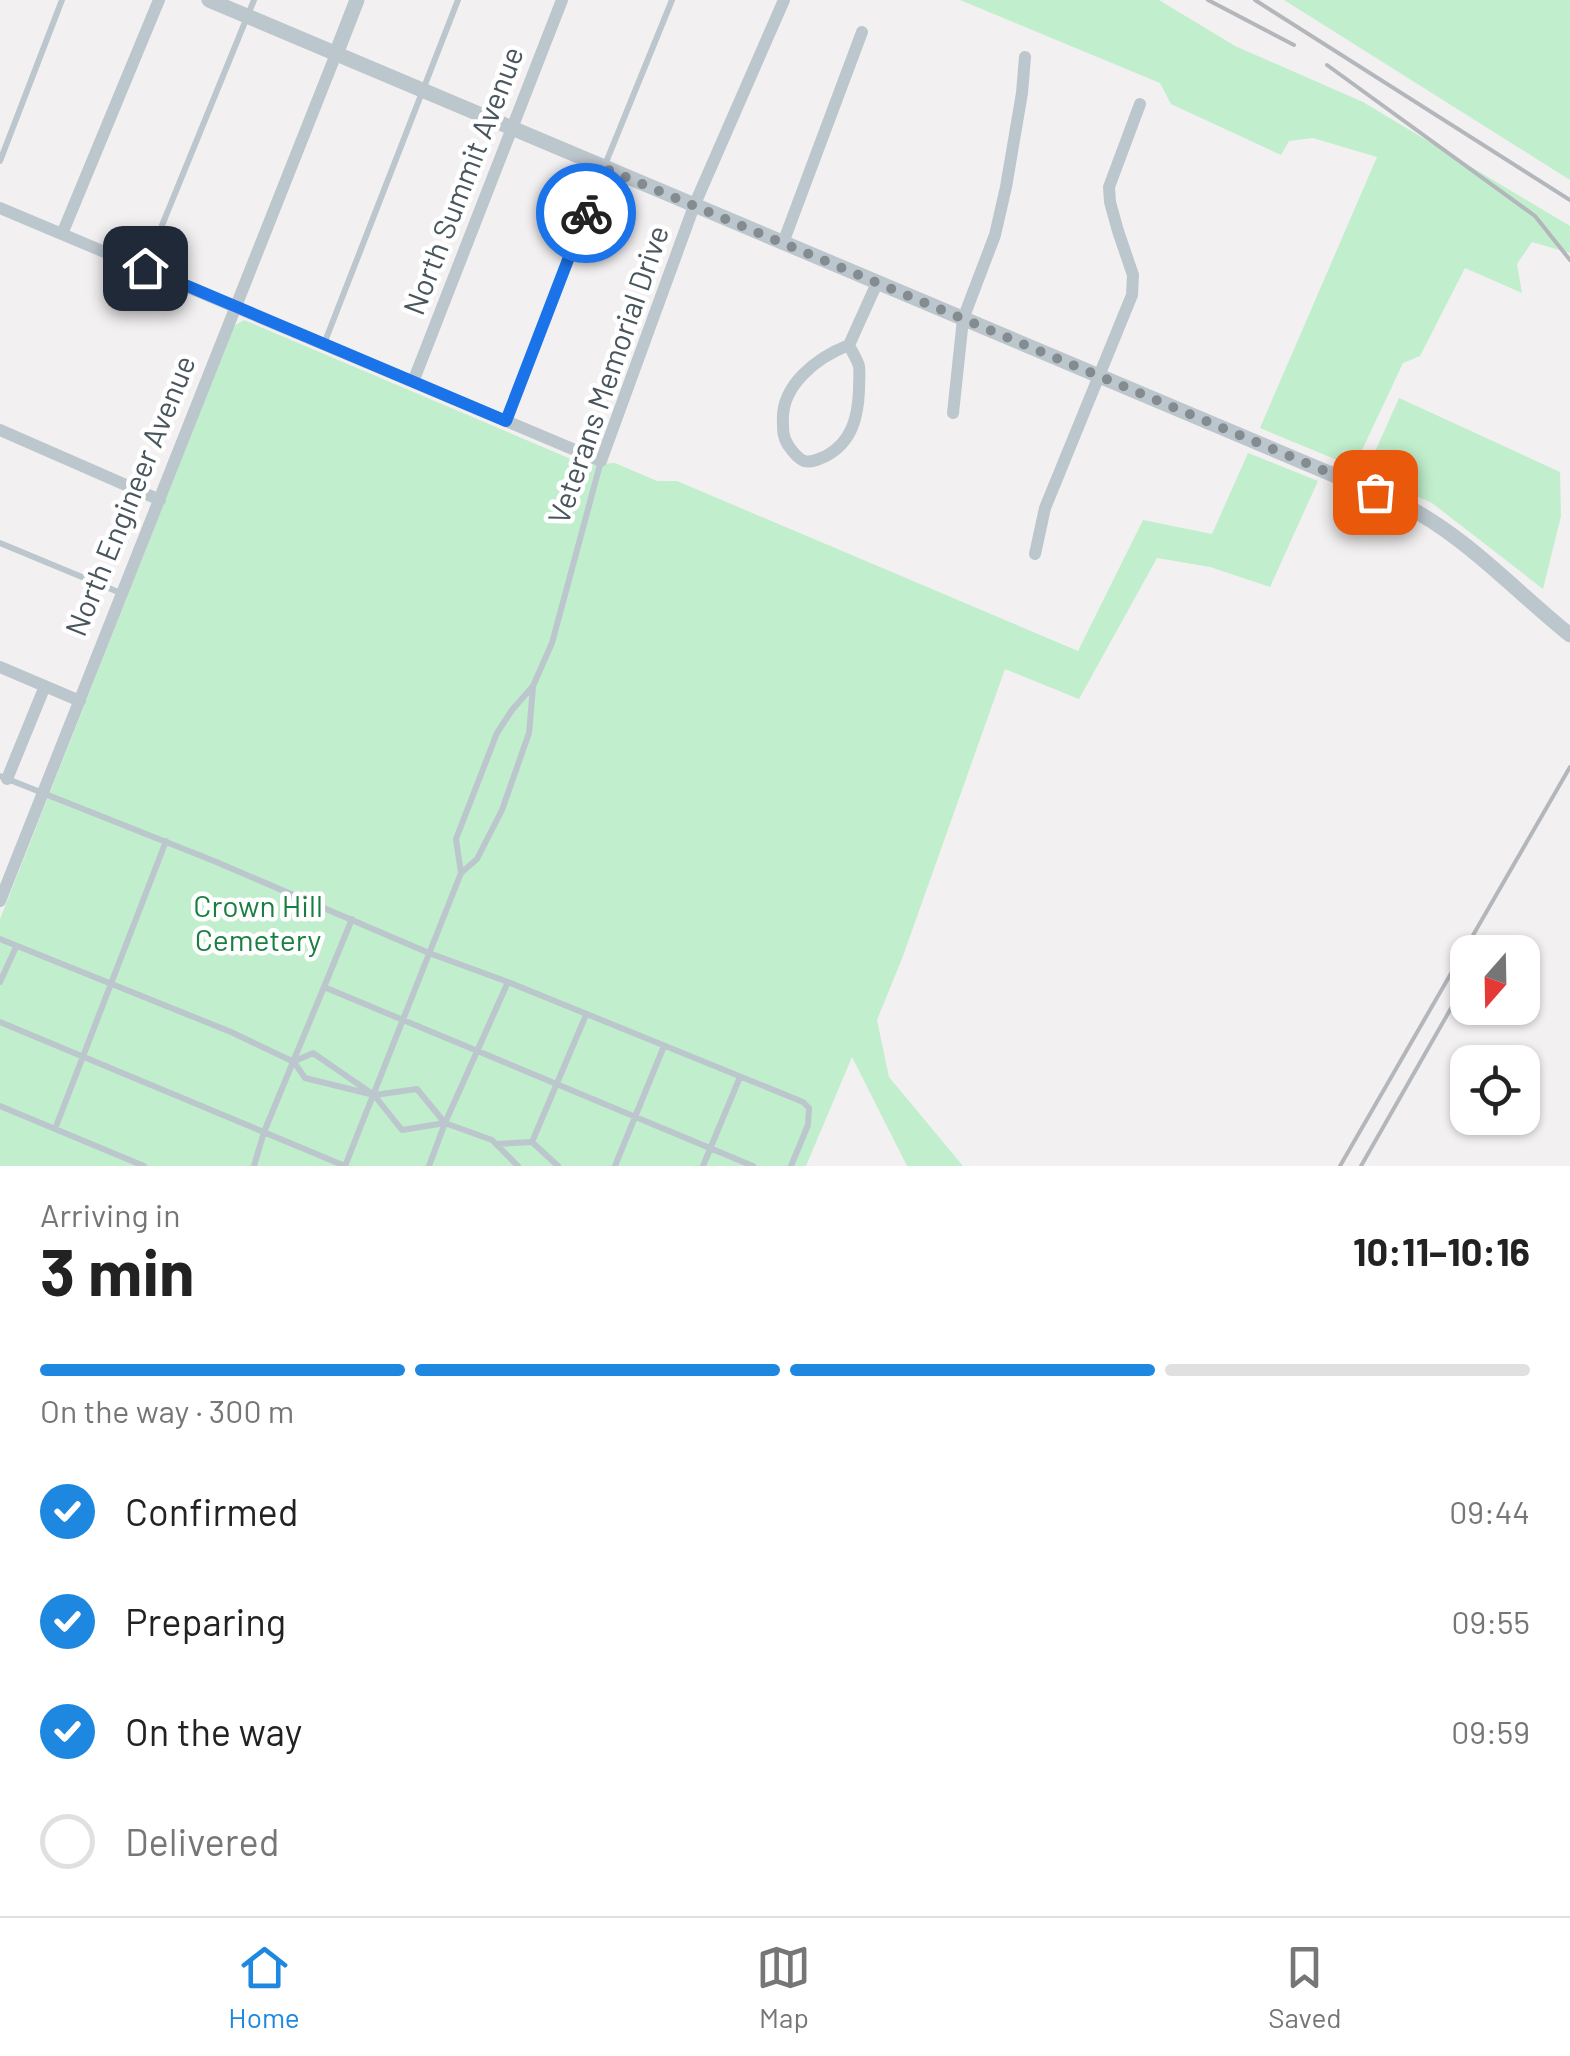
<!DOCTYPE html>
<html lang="en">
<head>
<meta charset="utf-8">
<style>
  :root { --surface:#fff; --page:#f6f6f6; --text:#222; --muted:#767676; --line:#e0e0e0; --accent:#1e87df }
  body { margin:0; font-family:Barlow,sans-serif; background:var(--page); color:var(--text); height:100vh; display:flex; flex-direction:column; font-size:38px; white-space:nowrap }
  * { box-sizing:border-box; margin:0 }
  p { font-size:32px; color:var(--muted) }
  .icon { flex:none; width:55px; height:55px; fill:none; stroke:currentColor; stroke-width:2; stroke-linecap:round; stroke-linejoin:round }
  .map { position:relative; height:1166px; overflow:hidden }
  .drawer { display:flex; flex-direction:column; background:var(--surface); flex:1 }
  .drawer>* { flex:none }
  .needle { width:65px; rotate:200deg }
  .controls { position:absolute; left:1450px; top:935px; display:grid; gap:20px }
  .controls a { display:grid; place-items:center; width:90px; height:90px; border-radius:20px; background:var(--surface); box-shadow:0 2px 8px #0004; font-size:50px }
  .pin { position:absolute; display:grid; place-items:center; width:85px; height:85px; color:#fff; margin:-42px; border-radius:20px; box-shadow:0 5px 15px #0006 }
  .courier { position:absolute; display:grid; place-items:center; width:100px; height:100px; margin:-50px; border:8px solid #1a73e8; border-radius:50%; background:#fff; color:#222; box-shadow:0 2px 12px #0007 }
  .headline em { font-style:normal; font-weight:700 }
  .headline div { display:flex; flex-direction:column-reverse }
  .headline { display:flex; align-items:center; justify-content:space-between; height:170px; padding:0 40px }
  h1 { font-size:65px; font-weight:700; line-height:75px }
  .bar { display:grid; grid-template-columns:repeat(4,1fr); gap:15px 10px; align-content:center; height:120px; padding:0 40px }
  .bar i { height:12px; border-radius:8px; background:var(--line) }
  .bar .on { background:var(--accent) }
  .bar p { grid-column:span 4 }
  ol { padding:0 40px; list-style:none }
  li { display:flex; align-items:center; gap:30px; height:110px }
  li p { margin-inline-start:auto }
  li .icon { padding:10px; border-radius:50%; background:var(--accent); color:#fff; stroke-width:4 }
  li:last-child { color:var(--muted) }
  li i { width:55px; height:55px; border:5px solid var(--line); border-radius:50% }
  .tabs { display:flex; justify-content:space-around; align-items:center; height:140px; border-top:2px solid var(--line); background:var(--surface); font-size:28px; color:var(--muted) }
  .tabs a { display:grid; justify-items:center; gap:5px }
  .tabs .on { color:var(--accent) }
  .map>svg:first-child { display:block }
  .green { fill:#c1eecd }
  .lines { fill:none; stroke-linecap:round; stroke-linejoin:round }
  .service { stroke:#bcc6cd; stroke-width:6 }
  .minor { stroke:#bcc6cd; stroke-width:12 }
  .tertiary { stroke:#bcc6cd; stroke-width:15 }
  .rail { stroke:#b3b6ba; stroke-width:4 }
  .done { stroke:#848c91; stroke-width:10; stroke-dasharray:0 18 }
  .route { stroke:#1a73e8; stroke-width:12 }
  .labels { text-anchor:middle; stroke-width:9; stroke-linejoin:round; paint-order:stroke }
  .street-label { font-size:30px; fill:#49565d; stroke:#fff }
  .park-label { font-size:30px; fill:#1a7e41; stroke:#fff }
</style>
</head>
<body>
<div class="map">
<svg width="1570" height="1166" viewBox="0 0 1570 1166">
  <rect width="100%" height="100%" fill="#f3f0f1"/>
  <path class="green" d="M960 0H1159L1235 46 1363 102 1570 226V253L1532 242 1517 264 1522 293 1465 268 1420 356 1403 363 1354 467 1260 428 1377 157 1313 138 1289 141 1281 155 1171 104 1160 83Z
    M1284 0H1570V180Z
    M244 320 585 465 615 463 657 481H677L1078 651 1143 520 1212 534 1248 453 1318 481 1270 587 1210 567 1157 558 1079 699 1005 669 903 956 877 1020 889 1077 963 1166H907L852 1057 806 1166H0V919L234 326Z
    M1399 398 1560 472 1561 516 1543 589 1432 503 1365 474Z"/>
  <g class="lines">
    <path class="service" d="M0 161 62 0
      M145 267 254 0
      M324 344 458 0
      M506 421 587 209 672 0
      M0 543 123 594
      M0 776 214 861 429 953 508 982 803 1102 809 1108 808 1125 791 1166
      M461 873 477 859 502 810 529 733 533 687
      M0 939 231 1032 294 1062 305 1078 374 1095 402 1130 445 1123 492 1140 518 1166
      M0 982 16 947
      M324 987 352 919
      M0 1022 345 1166
      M295 1061 313 1053 374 1095 417 1089 445 1123
      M0 1106 144 1166
      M55 1129 166 841
      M532 1142 586 1015
      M496 1144 532 1142 558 1166
      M254 1166 264 1132 324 987 753 1166
      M345 1166 461 873 456 839 497 733 512 710 533 686 552 643 601 461
      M429 1166 445 1123 508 982
      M615 1166 664 1046
      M703 1166 740 1077"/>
    <path class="minor" d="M0 208 601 461 694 206 784 0
      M62 234 159 0
      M783 243 862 32
      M849 345C852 352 857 359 859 366 860 373 859 382 859 390 858 417 852 442 826 456 819 459 812 463 804 461 797 458 792 451 788 445 783 437 783 431 783 423 780 385 818 357 849 345Z
      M849 345 877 283
      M413 382 562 0
      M953 413 963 319 995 235 1006 187 1022 93 1025 57
      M0 430 160 500
      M1035 554 1045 508 1132 295 1133 275 1118 231 1110 202 1109 187 1140 104
      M0 667 80 701
      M7 779 45 686
      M0 901 336 54"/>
    <path class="tertiary" d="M209 0 1400 503C1464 534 1515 591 1570 635
      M336 54 357 0"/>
    <path class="rail" d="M1208 0 1294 45
      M1255 0 1570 200
      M1327 65 1535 216 1570 260
      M1340 1166 1570 767
      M1361 1166 1454 1003 1468 973"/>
  </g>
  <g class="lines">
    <path class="done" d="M586 213 604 168 1375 492"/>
    <path class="route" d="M145 268 506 421 586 213"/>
  </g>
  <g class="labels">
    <g class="street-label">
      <text transform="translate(464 181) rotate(-69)" y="10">North Summit Avenue</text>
      <text transform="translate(609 375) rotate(-71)" y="10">Veterans Memorial Drive</text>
      <text transform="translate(131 496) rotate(-68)" y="10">North Engineer Avenue</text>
    </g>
    <g class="park-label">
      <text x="258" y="917">Crown Hill<tspan x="258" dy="34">Cemetery</tspan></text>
    </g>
  </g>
</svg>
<div class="controls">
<a><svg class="needle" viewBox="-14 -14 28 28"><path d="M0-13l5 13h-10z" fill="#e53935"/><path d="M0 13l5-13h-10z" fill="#767676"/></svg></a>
<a><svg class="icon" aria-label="locate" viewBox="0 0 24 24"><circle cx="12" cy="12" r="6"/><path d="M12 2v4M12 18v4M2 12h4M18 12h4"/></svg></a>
</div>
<div class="pin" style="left:1375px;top:492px;background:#ea580c"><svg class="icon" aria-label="bag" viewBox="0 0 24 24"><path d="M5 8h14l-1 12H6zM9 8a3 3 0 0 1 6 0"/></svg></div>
<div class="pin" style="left:145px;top:268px;background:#1f2937"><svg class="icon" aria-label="home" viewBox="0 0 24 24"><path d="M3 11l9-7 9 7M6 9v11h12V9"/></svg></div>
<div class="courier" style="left:586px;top:213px"><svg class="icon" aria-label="bike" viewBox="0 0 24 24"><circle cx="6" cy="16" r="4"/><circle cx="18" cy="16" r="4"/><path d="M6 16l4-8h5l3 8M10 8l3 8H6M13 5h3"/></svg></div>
</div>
<section class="drawer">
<div class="headline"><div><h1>3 min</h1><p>Arriving in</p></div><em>10:11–10:16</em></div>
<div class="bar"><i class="on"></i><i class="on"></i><i class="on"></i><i></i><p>On the way · 300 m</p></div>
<ol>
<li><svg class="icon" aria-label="check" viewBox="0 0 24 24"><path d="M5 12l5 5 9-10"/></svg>Confirmed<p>09:44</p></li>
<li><svg class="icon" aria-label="check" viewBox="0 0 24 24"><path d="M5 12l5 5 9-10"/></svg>Preparing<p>09:55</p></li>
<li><svg class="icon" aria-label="check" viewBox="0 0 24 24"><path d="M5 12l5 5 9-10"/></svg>On the way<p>09:59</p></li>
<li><i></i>Delivered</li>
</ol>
</section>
<nav class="tabs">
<a class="on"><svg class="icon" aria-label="home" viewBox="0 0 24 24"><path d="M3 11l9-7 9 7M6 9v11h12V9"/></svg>Home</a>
<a><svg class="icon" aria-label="map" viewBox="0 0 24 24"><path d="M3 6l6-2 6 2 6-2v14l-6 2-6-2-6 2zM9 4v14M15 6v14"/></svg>Map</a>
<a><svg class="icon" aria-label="saved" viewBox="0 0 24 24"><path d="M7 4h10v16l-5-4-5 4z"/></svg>Saved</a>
</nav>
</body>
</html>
